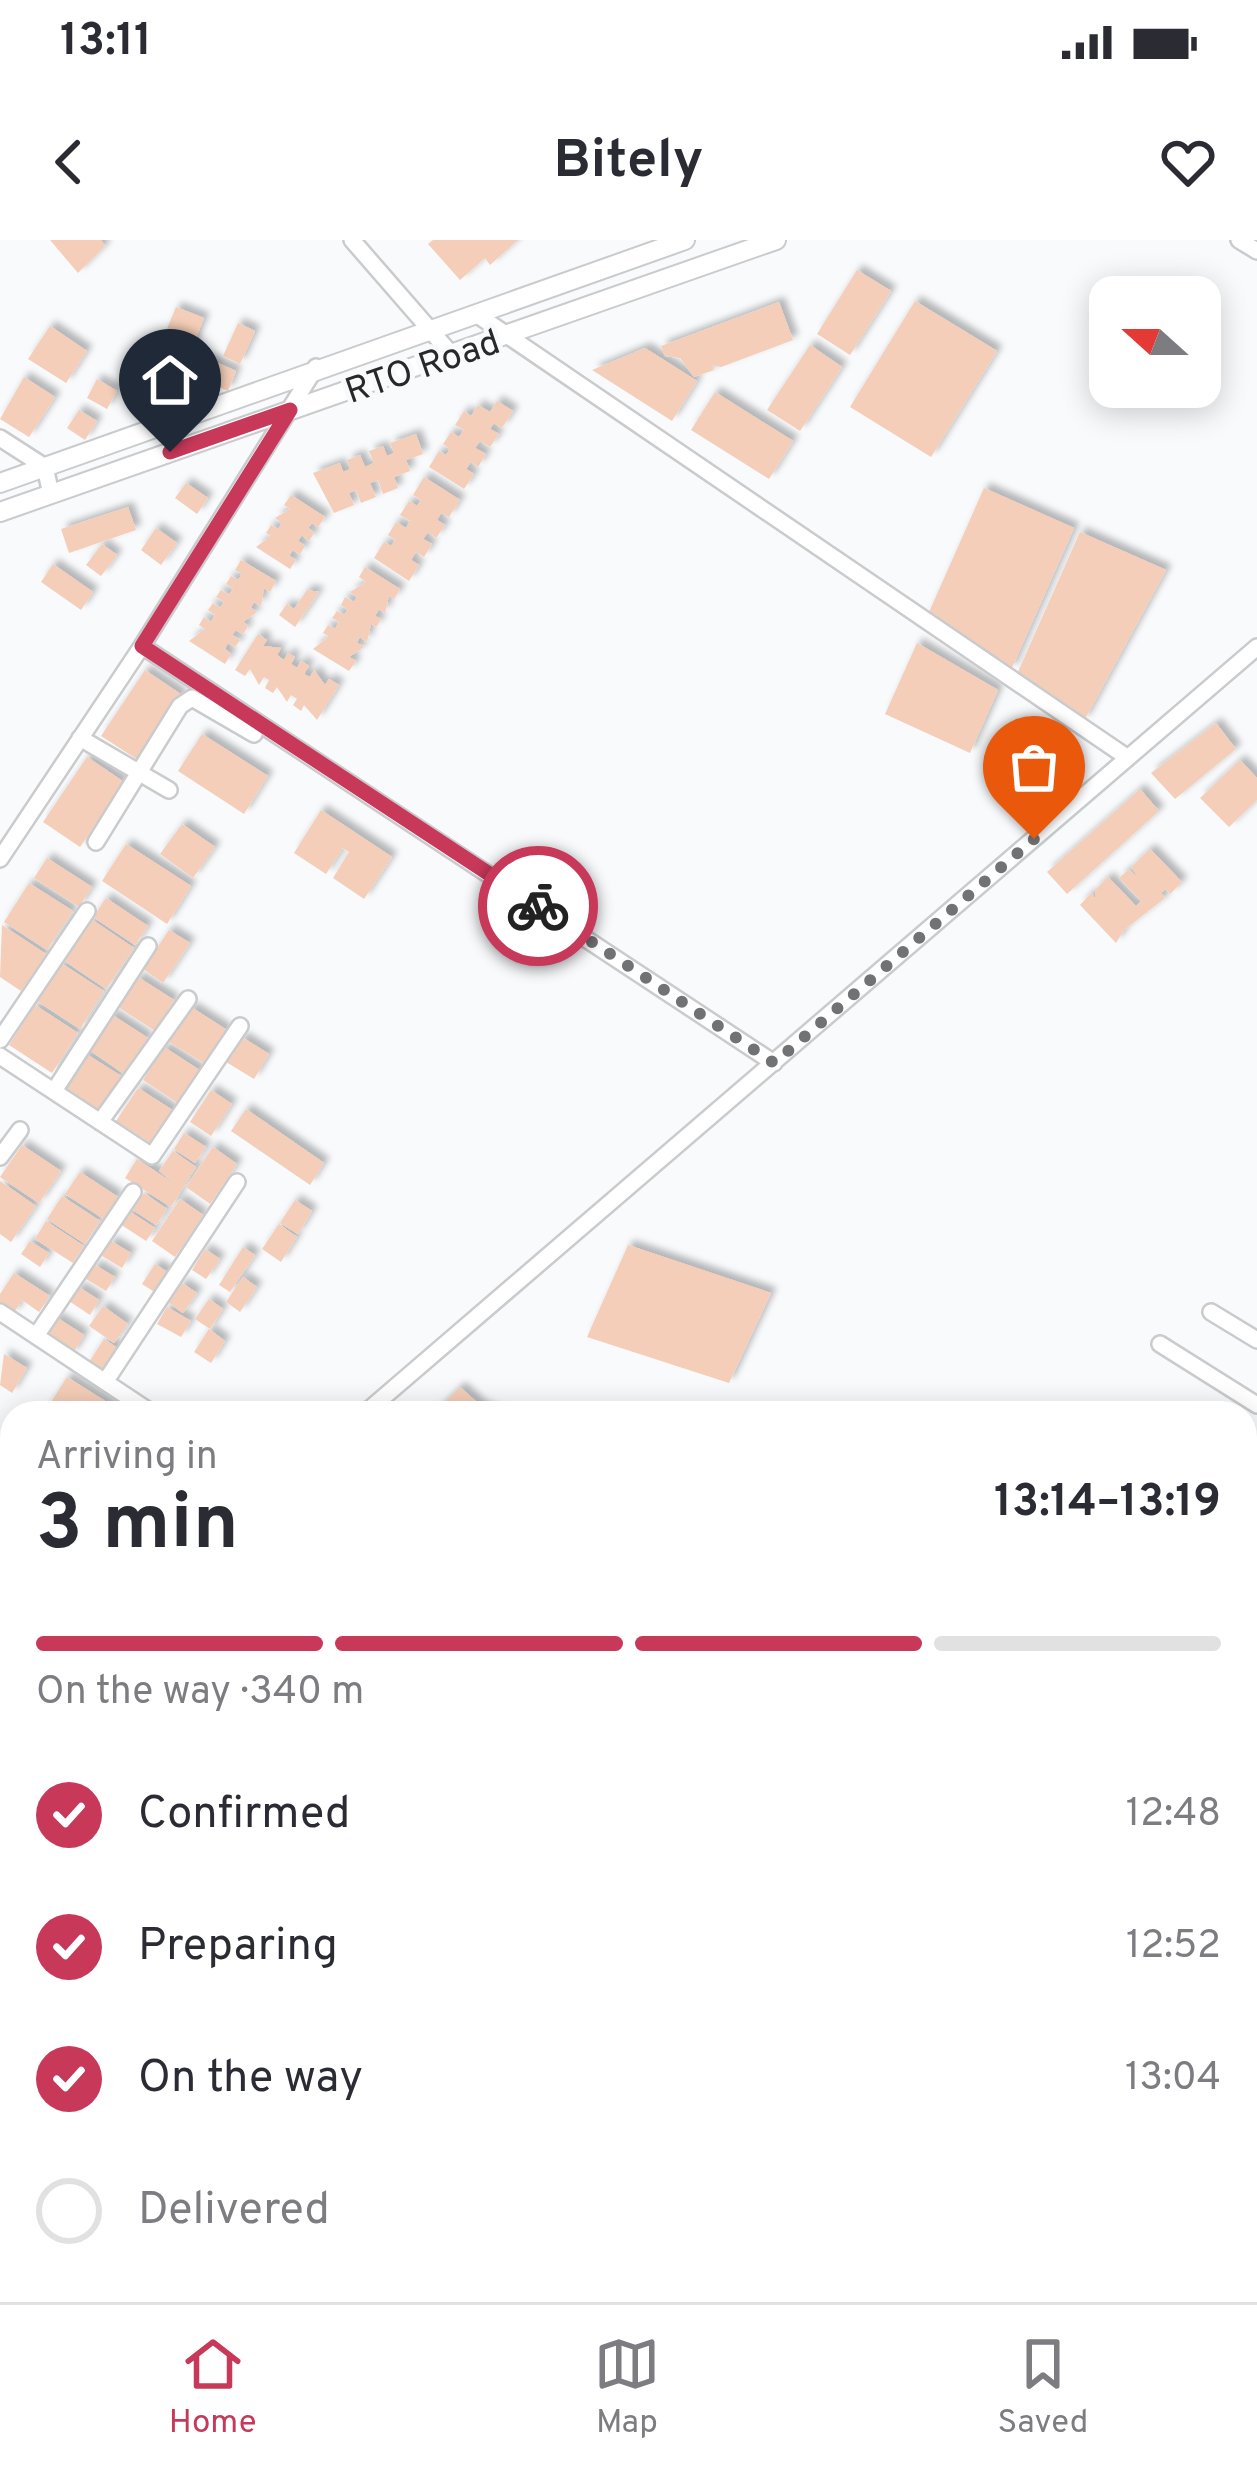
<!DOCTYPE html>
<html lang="en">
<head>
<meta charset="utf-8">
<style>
  :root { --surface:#fff; --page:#f7f7f7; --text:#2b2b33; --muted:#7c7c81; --line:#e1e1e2; --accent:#c73859 }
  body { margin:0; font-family:Overpass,sans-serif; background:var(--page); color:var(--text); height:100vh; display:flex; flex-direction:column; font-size:45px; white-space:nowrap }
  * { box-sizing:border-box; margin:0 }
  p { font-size:39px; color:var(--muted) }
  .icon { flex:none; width:66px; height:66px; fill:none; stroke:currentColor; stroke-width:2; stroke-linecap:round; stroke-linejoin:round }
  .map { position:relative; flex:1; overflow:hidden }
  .sheet { position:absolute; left:0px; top:1161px; width:1257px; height:903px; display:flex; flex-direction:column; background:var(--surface); border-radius:36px 36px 0 0; box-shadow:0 6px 30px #0003 }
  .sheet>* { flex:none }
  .needle { width:78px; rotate:291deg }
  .fabs { position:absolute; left:1089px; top:36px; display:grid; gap:24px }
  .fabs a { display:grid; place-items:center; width:132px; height:132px; border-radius:24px; background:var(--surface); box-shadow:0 6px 30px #0003; font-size:60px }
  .pin { position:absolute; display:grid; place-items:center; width:102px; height:102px; color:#fff; margin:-123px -51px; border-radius:50% 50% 50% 0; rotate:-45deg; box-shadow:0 0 12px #0007 }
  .pin .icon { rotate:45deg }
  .courier { position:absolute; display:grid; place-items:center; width:120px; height:120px; margin:-60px; border:9px solid #c73859; border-radius:50%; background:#fff; color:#222; box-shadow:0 3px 15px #0007 }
  .summary em { font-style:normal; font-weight:700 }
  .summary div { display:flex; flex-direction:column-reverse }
  .summary { display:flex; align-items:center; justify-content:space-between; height:204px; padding:0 36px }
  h1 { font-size:78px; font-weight:700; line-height:90px }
  .bar { display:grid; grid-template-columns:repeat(4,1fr); gap:18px 12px; align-content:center; height:144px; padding:0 36px }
  .bar i { height:15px; border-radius:9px; background:var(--line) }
  .bar .active { background:var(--accent) }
  .bar p { grid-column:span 4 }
  ol { padding:0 36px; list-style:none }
  li { display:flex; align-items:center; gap:36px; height:132px }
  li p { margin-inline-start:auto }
  li .icon { padding:12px; border-radius:50%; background:var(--accent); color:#fff; stroke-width:4 }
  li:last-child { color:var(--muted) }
  li i { width:66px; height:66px; border:6px solid var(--line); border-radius:50% }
  .status { display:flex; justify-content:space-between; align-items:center; height:84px; padding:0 60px; background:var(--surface); direction:ltr }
  .status svg { height:33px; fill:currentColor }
  header { display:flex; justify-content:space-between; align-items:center; height:156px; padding:0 36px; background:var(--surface); font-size:54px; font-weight:700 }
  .menu { display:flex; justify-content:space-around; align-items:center; height:168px; border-top:3px solid var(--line); background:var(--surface); font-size:33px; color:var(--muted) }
  .menu a { display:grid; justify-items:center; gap:6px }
  .menu .active { color:var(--accent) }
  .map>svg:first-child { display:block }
  .building { fill:#f4ceb8; filter:url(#shadow) }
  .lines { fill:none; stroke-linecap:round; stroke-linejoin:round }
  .service-casing { stroke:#c9cbcd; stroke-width:12 }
  .minor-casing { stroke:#c9cbcd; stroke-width:20 }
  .tertiary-casing { stroke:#c9cbcd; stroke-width:22 }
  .service { stroke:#fff; stroke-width:8 }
  .minor { stroke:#fff; stroke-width:15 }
  .tertiary { stroke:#fff; stroke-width:18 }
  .done { stroke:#717273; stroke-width:12; stroke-dasharray:0 21.6 }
  .route { stroke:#c73859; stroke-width:15 }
  .labels { text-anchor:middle; stroke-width:10; stroke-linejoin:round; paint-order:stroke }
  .street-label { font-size:36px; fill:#282829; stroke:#f9fafc }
</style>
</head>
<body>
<div class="status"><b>13:11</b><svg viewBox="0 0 49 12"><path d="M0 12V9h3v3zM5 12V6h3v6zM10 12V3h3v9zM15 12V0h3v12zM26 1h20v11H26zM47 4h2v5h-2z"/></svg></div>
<header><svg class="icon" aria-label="back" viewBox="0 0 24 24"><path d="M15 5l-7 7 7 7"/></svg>Bitely<svg class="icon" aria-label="heart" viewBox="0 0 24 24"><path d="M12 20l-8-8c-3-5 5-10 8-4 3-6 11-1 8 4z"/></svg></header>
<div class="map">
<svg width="1257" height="2062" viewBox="0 0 1257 2062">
  <defs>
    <filter id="shadow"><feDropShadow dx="5.5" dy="-5.5" stdDeviation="3" flood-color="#0004"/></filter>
  </defs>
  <rect width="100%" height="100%" fill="#f9fafc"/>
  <path class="building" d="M50 0H101L105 6 78 33Z
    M433 0H518L490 25 485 18 460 40 428 4Z
    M857 30 891 51 850 115 817 94Z
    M915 61 997 111 931 217 850 167Z
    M779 62 793 100 721 127 712 125 714 130 694 137 680 118 665 116 661 106Z
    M176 67 204 78 192 108 164 96Z
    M238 83 255 91 240 124 223 116Z
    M50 86 87 111 66 143 28 119Z
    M810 105 842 127 800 191 767 170Z
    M645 108 697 141 672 181 592 130Z
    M207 118 236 131 228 151 198 138Z
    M24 137 55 157 29 197 0 179Z
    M97 139 117 151 107 169 87 158Z
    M715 152 793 201 769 239 691 190Z
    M497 161 513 171 502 188 494 183 490 189 499 194 490 207 480 201 475 208 486 214 478 227 471 222 466 229 474 234 464 249 429 227 439 211 446 215 450 209 443 204 451 192 459 197 464 190 455 185 464 171 471 176 478 165 490 172Z
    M79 170 97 181 85 200 67 188Z
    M416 194 423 214 406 220 410 231 394 237 398 248 383 254 378 240 370 243 376 257 361 263 356 250 349 253 354 265 334 273 313 233 340 223 343 232 350 229 347 220 360 215 365 227 374 223 369 211 383 206 387 216 394 213 390 203Z
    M424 237 460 260 449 277 441 273 437 280 445 285 436 298 428 292 423 299 432 304 424 317 416 312 411 320 419 325 409 341 374 318 384 302 391 306 395 300 388 295 396 282 406 288 410 281 400 275 409 261 417 266 421 260 413 255Z
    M186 243 208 258 197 274 175 258Z
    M984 248 1074 288 1011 430 926 379Z
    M291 255 325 277 318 287 312 283 308 288 314 293 309 301 302 295 298 301 305 306 300 314 293 310 289 316 296 320 290 329 256 307 271 296 266 293 271 285 278 289 282 283 275 278 290 269 284 265Z
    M128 267 136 290 69 313 61 289Z
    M156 288 177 303 161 325 141 310Z
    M1080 292 1166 330 1084 481 1017 434Z
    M102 304 117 315 101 336 86 325Z
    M241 320 276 341 270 352 264 348 261 366 254 362 251 368 257 372 243 382 248 386 243 394 236 390 232 395 240 400 235 407 228 403 225 409 231 414 225 424 189 401 205 389 199 385 204 377 211 382 215 375 208 370 213 363 220 368 224 362 216 357 221 350 229 355 233 349 226 344 231 336 238 340 242 334 235 330Z
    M53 324 93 352 81 370 41 342Z
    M365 327 400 349 394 359 389 356 385 373 379 369 375 376 381 379 376 387 371 384 367 402 360 397 357 403 364 407 349 417 356 421 349 431 313 409 329 396 323 393 328 385 335 389 339 382 332 378 337 371 344 375 348 370 341 365 345 357 354 362 357 357 350 352 366 342 359 337Z
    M307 350 319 352 295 387 279 375 287 364 294 369Z
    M258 394 267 400 263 406 281 408 277 415 284 420 288 413 295 417 291 424 297 428 301 421 309 426 304 434 310 437 314 430 325 445 329 439 339 445 317 480 304 465 301 471 293 465 297 459 291 455 287 462 277 447 273 453 265 448 269 440 264 437 259 445 250 429 245 436 235 430Z
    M917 403 998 450 970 513 885 474Z
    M145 430 182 455 138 520 101 496Z
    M1216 483 1236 509 1175 559 1151 533Z
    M202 494 268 536 244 574 178 531Z
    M87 517 124 542 80 607 43 582Z
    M1240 520 1257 538V560L1229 587 1200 558Z
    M1140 549 1159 571 1067 654 1047 632Z
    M321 570 392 617 364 659 333 638 349 612 343 608 326 634 294 613Z
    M182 584 215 607 193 638 160 614Z
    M126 604 191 646 167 684 102 641Z
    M1150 609 1182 642 1170 654 1166 649 1161 653 1165 658 1124 690 1116 703 1080 665 1091 653 1095 658V650L1108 637 1136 666 1141 661 1119 638 1129 629 1139 639 1131 627Z
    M47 618 92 647 79 667 34 638Z
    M29 643 73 671 47 710 4 682Z
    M106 658 148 686 135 705 93 677Z
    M91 679 134 708 106 749 63 720Z
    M2 685 46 714 21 751 0 737Z
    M169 690 190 703 163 743 143 729Z
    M61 723 104 751 80 789 37 761Z
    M138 737 174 760 155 791 118 767Z
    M35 765 78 793 52 833 9 805Z
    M191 767 227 790 205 824 169 802Z
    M111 774 148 798 124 834 88 809Z
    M242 797 269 814 254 839 226 822Z
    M164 807 201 831 179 864 143 840Z
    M85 813 121 836 98 871 63 847Z
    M138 848 174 871 152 904 116 881Z
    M211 850 232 864 211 896 190 882Z
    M246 869 324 923 310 945 231 891Z
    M184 893 206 907 195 923 174 909Z
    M22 905 61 931 39 963 0 937Z
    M213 907 237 924 210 964 186 947Z
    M173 911 196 927 171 967 125 938 137 919 176 945 159 931Z
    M80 932 118 957 104 979 65 954Z
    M0 941 36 966 11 1002 0 994Z
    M144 953 167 969 156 985 133 970Z
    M62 956 100 981 85 1004 47 979Z
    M180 959 203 975 175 1017 152 1001Z
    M295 960 312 971 298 994 280 983Z
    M129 971 155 988 146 1001 120 984Z
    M46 981 84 1006 73 1023 35 999Z
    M279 984 297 997 281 1022 262 1009Z
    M30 1001 49 1013 40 1027 21 1014Z
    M111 1001 131 1013 122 1028 102 1016Z
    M628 1005 771 1053 729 1143 587 1097Z
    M243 1007 255 1015 230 1052 219 1045Z
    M205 1009 220 1019 206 1039 192 1030Z
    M155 1024 169 1033 156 1053 142 1044Z
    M95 1025 115 1037 106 1051 86 1039Z
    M14 1033 50 1056 39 1072 22 1060 13 1074 0 1066V1054Z
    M243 1037 257 1047 240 1072 226 1062Z
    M182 1043 197 1053 183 1073 169 1063Z
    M79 1047 99 1060 90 1075 69 1061Z
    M209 1059 223 1069 210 1089 195 1079Z
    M103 1066 128 1084 114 1103 89 1086Z
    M167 1067 191 1081 181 1097 157 1084Z
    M56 1077 84 1095 72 1115 43 1097Z
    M209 1089 225 1101 211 1123 194 1112Z
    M104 1099 119 1109 102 1135 87 1125Z
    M4 1114 27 1128 12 1153 0 1145Z
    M67 1137 124 1173H44Z
    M460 1147 480 1165 498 1173H434Z
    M0 1237 12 1244V1285L0 1277Z
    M1257 1975V2062H1244L1229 2052H1245V1993Z
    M787 2052H815L825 2058 781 2062Z"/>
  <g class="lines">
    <g class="service-casing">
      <path id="service" d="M551 2062 557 2052"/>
    </g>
    <g class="minor-casing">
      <path id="minor" d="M352 0 452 115
        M1239 0 1257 11
        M476 74 1128 518
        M0 198 45 227 51 254
        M142 406 774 823
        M80 498 169 550
        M96 602 180 466 192 458 254 494
        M0 619 142 406 316 127
        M0 800 87 671
        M0 816 152 916 240 786
        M54 851 148 706
        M100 882 188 759
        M0 917 20 890
        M0 1072 152 1173
        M1211 1072 1257 1100
        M36 1096 133 952
        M1160 1104 1257 1165
        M105 1142 237 942
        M365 1173 1257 407
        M649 1173H688
        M7 1230 12 1233
        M1245 1326 1257 1334
        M3 1334 12 1325
        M1245 1401 1257 1383
        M0 1498 12 1488
        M523 2052 538 2062
        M152 2062 158 2052"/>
    </g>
    <g class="tertiary-casing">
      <path id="tertiary" d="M0 243 685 0
        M0 272 776 0"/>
    </g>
    <use href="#service" class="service"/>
    <use href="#minor" class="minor"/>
    <use href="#tertiary" class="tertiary"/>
  </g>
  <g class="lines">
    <path class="done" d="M538 666 774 823 1034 599"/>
    <path class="route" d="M170 212 290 170 142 406 538 666"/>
  </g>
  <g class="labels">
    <g class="street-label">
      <text transform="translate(422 125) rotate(-19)" y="13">RTO Road</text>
    </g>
  </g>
</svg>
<div class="fabs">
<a><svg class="needle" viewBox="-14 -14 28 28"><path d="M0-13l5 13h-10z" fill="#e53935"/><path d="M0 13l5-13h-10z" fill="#7c7c81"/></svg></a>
</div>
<div class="pin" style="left:1034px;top:599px;background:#ea580c"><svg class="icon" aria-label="bag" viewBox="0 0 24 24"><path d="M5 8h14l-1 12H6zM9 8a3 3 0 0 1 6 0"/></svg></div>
<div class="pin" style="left:170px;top:212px;background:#1f2937"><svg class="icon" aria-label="home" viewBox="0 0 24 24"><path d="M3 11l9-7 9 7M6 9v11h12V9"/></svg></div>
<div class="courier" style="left:538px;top:666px"><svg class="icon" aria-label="bike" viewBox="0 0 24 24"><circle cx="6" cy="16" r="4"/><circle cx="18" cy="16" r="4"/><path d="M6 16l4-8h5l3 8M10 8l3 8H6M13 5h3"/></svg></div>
<section class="sheet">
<div class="summary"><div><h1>3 min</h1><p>Arriving in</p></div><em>13:14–13:19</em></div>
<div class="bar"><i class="active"></i><i class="active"></i><i class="active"></i><i></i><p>On the way · 340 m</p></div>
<ol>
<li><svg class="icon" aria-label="check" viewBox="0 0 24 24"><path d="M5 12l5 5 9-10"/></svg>Confirmed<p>12:48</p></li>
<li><svg class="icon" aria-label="check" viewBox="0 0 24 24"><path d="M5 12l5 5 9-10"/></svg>Preparing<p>12:52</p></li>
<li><svg class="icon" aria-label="check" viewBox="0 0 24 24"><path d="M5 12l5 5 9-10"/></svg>On the way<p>13:04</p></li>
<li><i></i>Delivered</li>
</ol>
</section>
</div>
<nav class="menu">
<a class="active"><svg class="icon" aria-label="home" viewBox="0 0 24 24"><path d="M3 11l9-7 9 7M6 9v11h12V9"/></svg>Home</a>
<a><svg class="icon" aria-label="map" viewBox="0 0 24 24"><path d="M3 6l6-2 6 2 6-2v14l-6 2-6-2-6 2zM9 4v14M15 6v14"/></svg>Map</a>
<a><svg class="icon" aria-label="saved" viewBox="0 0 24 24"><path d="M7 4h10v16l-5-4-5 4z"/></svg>Saved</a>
</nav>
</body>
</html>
